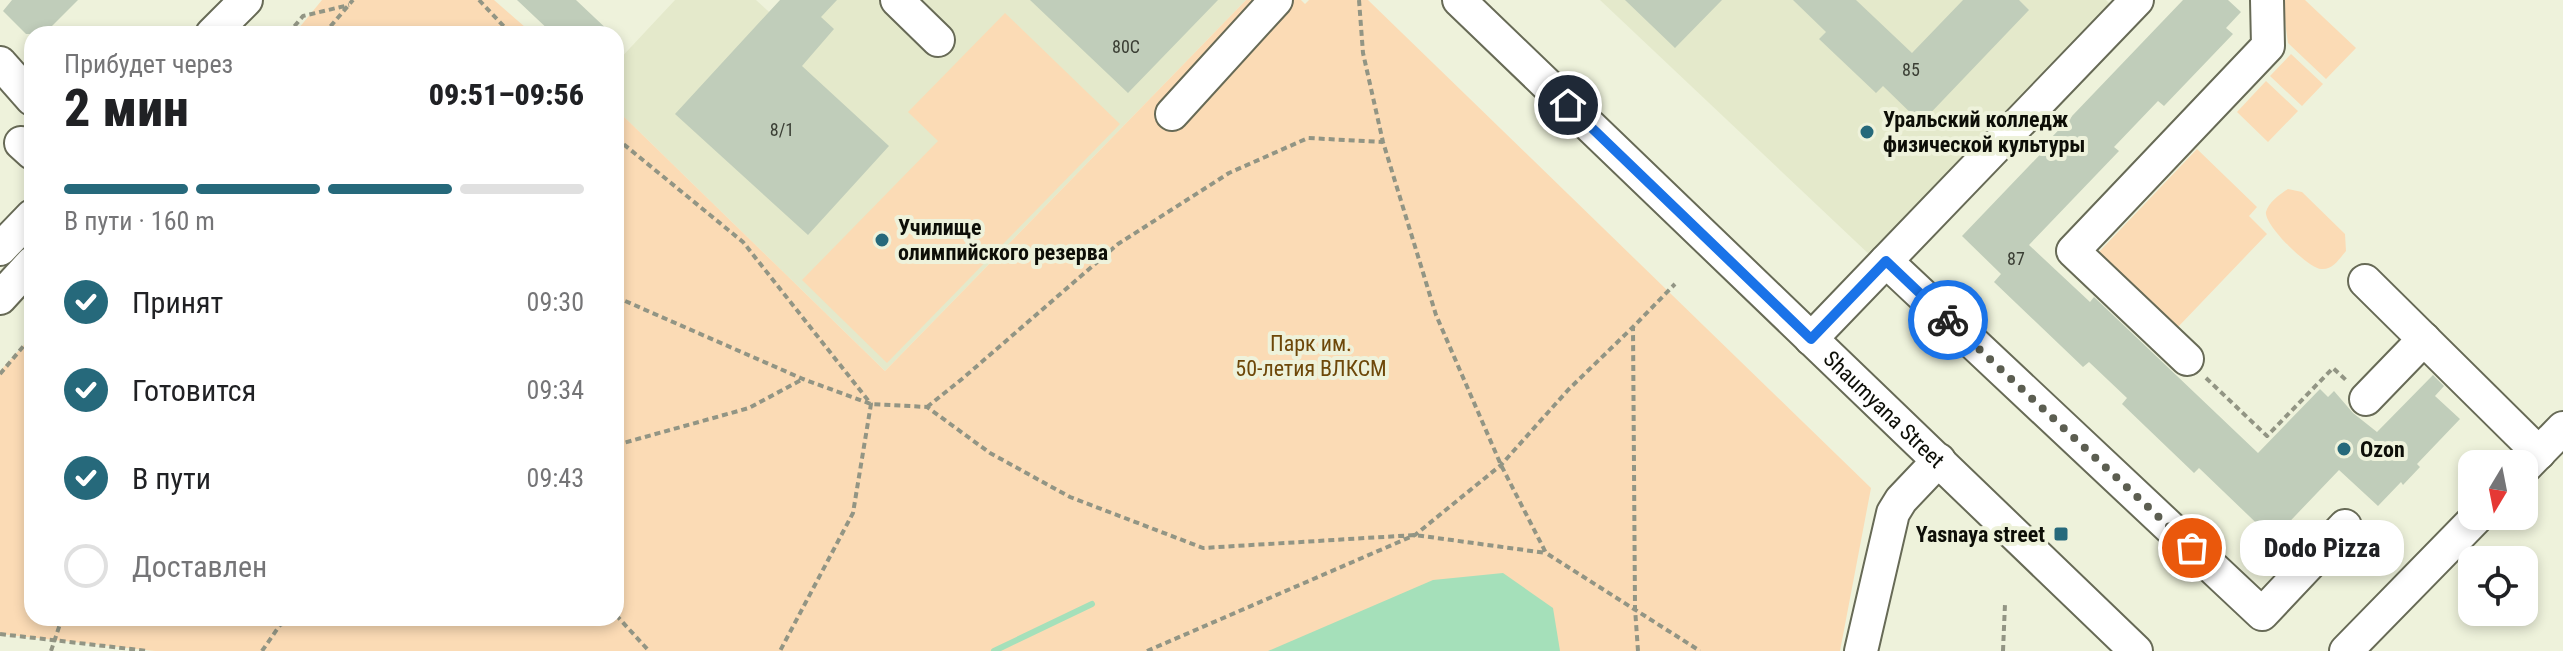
<!DOCTYPE html>
<html lang="ru">
<head>
<meta charset="utf-8">
<style>
  :root { --surface:#fff; --page:#f2f2f2; --text:#202124; --muted:#757577; --line:#e0e0e0; --accent:#26697b }
  body { margin:0; font-family:"Roboto Condensed",sans-serif; background:var(--page); color:var(--text); height:100vh; display:flex; flex-direction:column; font-size:30px; white-space:nowrap }
  * { box-sizing:border-box; margin:0 }
  p { font-size:26px; color:var(--muted) }
  .icon { flex:none; width:44px; height:44px; fill:none; stroke:currentColor; stroke-width:2; stroke-linecap:round; stroke-linejoin:round }
  .map { position:relative; flex:1; overflow:hidden }
  .drawer { position:absolute; left:24px; top:26px; width:600px; height:600px; display:flex; flex-direction:column; background:var(--surface); border-radius:24px; box-shadow:0 4px 12px #0003 }
  .drawer>* { flex:none }
  .needle { width:52px; rotate:190deg }
  .tools { position:absolute; left:2458px; top:450px; display:grid; gap:16px }
  .tools a { display:grid; place-items:center; width:80px; height:80px; border-radius:16px; background:var(--surface); box-shadow:0 4px 12px #0003; font-size:40px }
  .pin { position:absolute; display:grid; place-items:center; width:68px; height:68px; color:#fff; margin:-34px; border:4px solid #fff; border-radius:50%; box-shadow:0 2px 8px #0007 }
  .courier { position:absolute; display:grid; place-items:center; width:80px; height:80px; margin:-40px; border:6px solid #1a73e8; border-radius:50%; background:#fff; color:#222; box-shadow:0 2px 10px #0007 }
  .bubble { position:absolute; height:56px; border-radius:24px; background:var(--surface); box-shadow:0 4px 12px #0003; font-size:26px; font-weight:800; line-height:56px; text-align:center }
  .overview em { font-style:normal; font-weight:800 }
  .overview div { display:flex; flex-direction:column-reverse }
  .overview { display:flex; align-items:center; justify-content:space-between; height:136px; padding:0 40px }
  h1 { font-size:52px; font-weight:800; line-height:60px }
  .bar { display:grid; grid-template-columns:repeat(4,1fr); gap:12px 8px; align-content:center; height:96px; padding:0 40px }
  .bar i { height:10px; border-radius:6px; background:var(--line) }
  .bar .active { background:var(--accent) }
  .bar p { grid-column:span 4 }
  ol { padding:0 40px; list-style:none }
  li { display:flex; align-items:center; gap:24px; height:88px }
  li p { margin-inline-start:auto }
  li .icon { padding:8px; border-radius:50%; background:var(--accent); color:#fff; stroke-width:4 }
  li:last-child { color:var(--muted) }
  li i { width:44px; height:44px; border:4px solid var(--line); border-radius:50% }
  .map>svg:first-child { display:block }
  .built { fill:#e4e9cb }
  .green { fill:#fbdbb5 }
  .water { fill:#a5e0ba }
  .lines { fill:none; stroke-linecap:round; stroke-linejoin:round }
  .stream { stroke:#a5e0ba; stroke-width:6 }
  .building { fill:#c0cdba }
  .minor-casing { stroke:#676a56; stroke-width:36 }
  .path { stroke:#929584; stroke-width:4; stroke-dasharray:6 4; stroke-linecap:butt }
  .minor { stroke:#fff; stroke-width:32 }
  .done { stroke:#5c5e51; stroke-width:8; stroke-dasharray:0 14.4 }
  .route { stroke:#1a73e8; stroke-width:10 }
  .poi-dot { fill:#26697b; stroke:#eef2db; stroke-width:3 }
  .labels { text-anchor:middle; stroke-width:8; stroke-linejoin:round; paint-order:stroke }
  .number-label { font-size:18px; fill:#3a3e34 }
  .poi-label { font-size:22px; font-weight:bold; fill:#0d0e07; stroke:#eef2db; text-anchor:start }
  .park-label { font-size:22px; fill:#6d4709; stroke:#eef2db }
  .street-label { font-size:22px; fill:#0d0e07; stroke:#eef2db }
</style>
</head>
<body>
<div class="map">
<svg width="2563" height="651" viewBox="0 0 2563 651">
  <rect width="100%" height="100%" fill="#eef2db"/>
  <path class="built" d="M675 0H756L777 19 794 0H1246L885 371 616 109V63Z
    M1600 0H2106L2114 8 1872 257Z"/>
  <path class="green" d="M322 0H494L533 34H294Z
    M1246 0H1301L1305 4 1309 0H1368L1871 488 1840 651H155L0 634V371L32 336V618H616V109L885 371Z
    M2282 0H2305L2356 48 2326 79 2288 43Z
    M1005 13 1120 124 887 363 802 280 938 141 908 112Z
    M2291 54 2323 84 2302 106 2270 76Z
    M2266 81 2298 111 2268 142 2237 112Z
    M2197 149 2257 207 2249 216 2267 234 2178 327 2099 252Z
    M2288 189 2302 192 2345 234 2346 251C2339 259 2333 270 2321 269 2309 269 2264 225 2266 212 2268 203 2280 194 2288 189Z"/>
  <path class="water" d="M1503 573 1553 608 1560 651H1268L1433 580Z"/>
  <g class="lines">
    <path class="stream" d="M994 651 1092 604"/>
  </g>
  <path class="building" d="M12 0H78L44 34H26L3 11Z
    M517 0H576L612 34H553Z
    M780 0H837L821 17 834 29 802 66 889 146 808 235 675 114Z
    M1030 0H1218L1128 93Z
    M1625 0H1722L1675 48Z
    M1793 0H1856L1912 53 1963 0H2019L2029 10 1921 123 1883 86 1876 93 1819 39 1826 32Z
    M2183 0H2228L2241 12 2226 28 2233 34 2164 106 2158 101 2114 147 2119 151 2029 245 2090 302 2094 297 2258 453 2320 389 2328 397 2334 391 2353 413 2377 432 2433 375 2444 386 2435 396 2460 419 2417 464 2420 467 2403 485 2401 482 2378 506 2339 470 2273 539 2199 468 2194 473 2122 404 2127 398 2089 362 2083 367 1994 282 2001 274 1962 236 2053 141 2050 139Z"/>
  <g class="lines">
    <g class="minor-casing">
      <g id="minor">
        <path d="M897 0 938 40"/>
        <path id="s1" d="M1459 0 2136 651"/>
        <path d="M212 34 246 0"/>
        <path d="M0 63 32 99"/>
        <path d="M1172 114 1276 0"/>
        <path d="M21 143 32 153"/>
        <path d="M0 249 32 216"/>
        <path d="M1886 261 2262 614 2345 526"/>
        <path d="M2365 281 2539 453"/>
        <path d="M0 298 32 263"/>
        <path d="M1811 339 2137 0"/>
        <path d="M2187 359 2073 251 2268 46 2267 0"/>
        <path d="M2366 399 2424 339"/>
        <path d="M2524 468 2563 428"/>
        <path d="M1861 651 1893 513 1901 500 1939 460"/>
        <path d="M2346 651 2478 516"/>
      </g>
    </g>
    <path class="path" d="M479 0 511 34
      M1359 0 1363 53 1383 142 1436 315 1501 465 1546 553 1700 651
      M288 34 303 16 349 5
      M324 34 353 0
      M616 138 743 242 871 404 853 513 780 651
      M616 297 803 379 871 404 927 407 990 453 1070 497 1203 548 1415 535 1546 553
      M0 374 32 336
      M2206 378 2267 436 2333 368 2347 381
      M927 407 962 379 1118 244 1229 173 1308 138 1383 142
      M616 445 749 408 803 379
      M616 615 649 651
      M0 634 148 651
      M51 651 62 618
      M262 651 280 625 297 618
      M1147 651 1415 535 1501 465 1568 390 1633 327
      M1638 651 1635 608 1633 327 1675 284
      M2003 651 2005 604"/>
    <use href="#minor" class="minor"/>
  </g>
  <g class="lines">
    <path class="done" d="M1948 320 2192 548"/>
    <path class="route" d="M1568 105 1811 339 1886 261 1948 320"/>
  </g>
  <g class="poi-dot">
    <circle cx="1867" cy="132" r="8"/>
    <circle cx="882" cy="240" r="8"/>
    <circle cx="2344" cy="449" r="8"/>
    <rect x="2053" y="526" width="16" height="16" rx="4"/>
  </g>
  <g class="labels">
    <g class="number-label">
      <text x="1126" y="53">80С</text>
      <text x="1911" y="76">85</text>
      <text x="782" y="136">8/1</text>
      <text x="2016" y="265">87</text>
    </g>
    <g class="poi-label">
      <text x="1883" y="127">Уральский колледж<tspan x="1883" dy="25">физической культуры</tspan></text>
      <text x="898" y="235">Училище<tspan x="898" dy="25">олимпийского резерва</tspan></text>
      <text x="2360" y="457">Ozon</text>
      <text x="2045" y="542" text-anchor="end">Yasnaya street</text>
    </g>
    <g class="park-label">
      <text x="1311" y="351">Парк им.<tspan x="1311" dy="25">50-летия ВЛКСМ</tspan></text>
    </g>
    <g class="street-label">
      <text dy="8" stroke="none"><textPath href="#s1" startOffset="590">Shaumyana Street</textPath></text>
    </g>
  </g>
</svg>
<div class="tools">
<a><svg class="needle" viewBox="-14 -14 28 28"><path d="M0-13l5 13h-10z" fill="#e53935"/><path d="M0 13l5-13h-10z" fill="#757577"/></svg></a>
<a><svg class="icon" aria-label="locate" viewBox="0 0 24 24"><circle cx="12" cy="12" r="6"/><path d="M12 2v4M12 18v4M2 12h4M18 12h4"/></svg></a>
</div>
<div class="pin" style="left:2192px;top:548px;background:#ea580c"><svg class="icon" aria-label="bag" viewBox="0 0 24 24"><path d="M5 8h14l-1 12H6zM9 8a3 3 0 0 1 6 0"/></svg></div>
<div class="pin" style="left:1568px;top:105px;background:#1f2937"><svg class="icon" aria-label="home" viewBox="0 0 24 24"><path d="M3 11l9-7 9 7M6 9v11h12V9"/></svg></div>
<div class="courier" style="left:1948px;top:320px"><svg class="icon" aria-label="bike" viewBox="0 0 24 24"><circle cx="6" cy="16" r="4"/><circle cx="18" cy="16" r="4"/><path d="M6 16l4-8h5l3 8M10 8l3 8H6M13 5h3"/></svg></div>
<div class="bubble" style="left:2240px;top:520px;width:164px">Dodo Pizza</div>
<section class="drawer">
<div class="overview"><div><h1>2 мин</h1><p>Прибудет через</p></div><em>09:51–09:56</em></div>
<div class="bar"><i class="active"></i><i class="active"></i><i class="active"></i><i></i><p>В пути · 160 m</p></div>
<ol>
<li><svg class="icon" aria-label="check" viewBox="0 0 24 24"><path d="M5 12l5 5 9-10"/></svg>Принят<p>09:30</p></li>
<li><svg class="icon" aria-label="check" viewBox="0 0 24 24"><path d="M5 12l5 5 9-10"/></svg>Готовится<p>09:34</p></li>
<li><svg class="icon" aria-label="check" viewBox="0 0 24 24"><path d="M5 12l5 5 9-10"/></svg>В пути<p>09:43</p></li>
<li><i></i>Доставлен</li>
</ol>
</section>
</div>
</body>
</html>
